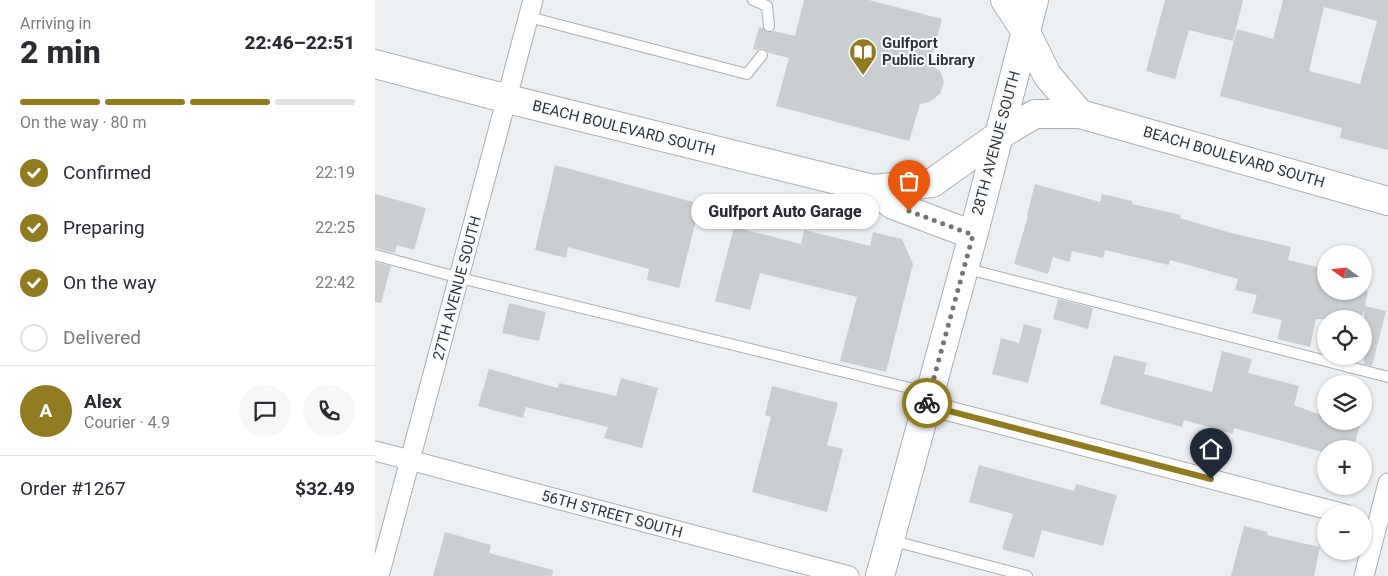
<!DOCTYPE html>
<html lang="en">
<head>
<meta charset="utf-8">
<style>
  :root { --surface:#fff; --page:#f7f7f7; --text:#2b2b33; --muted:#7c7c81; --line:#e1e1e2; --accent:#907b21 }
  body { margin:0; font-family:Roboto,sans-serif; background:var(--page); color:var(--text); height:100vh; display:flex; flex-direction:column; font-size:19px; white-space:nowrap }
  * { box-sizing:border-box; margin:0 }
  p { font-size:16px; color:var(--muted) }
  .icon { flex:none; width:28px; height:28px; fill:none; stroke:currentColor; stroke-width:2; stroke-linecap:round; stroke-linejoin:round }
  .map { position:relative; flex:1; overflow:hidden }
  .side { display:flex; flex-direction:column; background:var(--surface); width:375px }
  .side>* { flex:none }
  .needle { width:32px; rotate:285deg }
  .controls { position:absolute; left:942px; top:245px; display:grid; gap:10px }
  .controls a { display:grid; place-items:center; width:55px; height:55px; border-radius:50%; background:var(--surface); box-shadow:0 1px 4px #0004; font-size:25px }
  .pin { position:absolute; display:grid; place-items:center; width:42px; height:42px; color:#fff; margin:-51px -21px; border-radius:50% 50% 50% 0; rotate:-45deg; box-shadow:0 0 5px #0007 }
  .pin .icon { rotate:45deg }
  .courier { position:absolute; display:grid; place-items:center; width:50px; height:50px; margin:-25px; border:4px solid #907b21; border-radius:50%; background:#fff; color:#222; box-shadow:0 1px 6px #0007 }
  .bubble { position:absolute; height:35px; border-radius:18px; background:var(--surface); box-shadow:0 1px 4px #0004; font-size:16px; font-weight:800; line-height:35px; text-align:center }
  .overview em { font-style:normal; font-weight:800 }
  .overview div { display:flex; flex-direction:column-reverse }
  .overview { display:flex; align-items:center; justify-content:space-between; height:85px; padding:0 20px }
  h1 { font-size:32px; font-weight:800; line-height:38px }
  .bar { display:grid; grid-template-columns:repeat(4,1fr); gap:8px 5px; align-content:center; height:60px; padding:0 20px }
  .bar i { height:6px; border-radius:4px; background:var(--line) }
  .bar .selected { background:var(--accent) }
  .bar p { grid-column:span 4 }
  .line { display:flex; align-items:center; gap:12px; padding:0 20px; border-top:1px solid var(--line) }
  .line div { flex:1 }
  .round { display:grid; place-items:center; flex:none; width:52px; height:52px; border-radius:26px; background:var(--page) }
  ol { padding:0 20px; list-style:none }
  li { display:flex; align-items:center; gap:15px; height:55px }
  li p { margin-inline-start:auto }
  li .icon { padding:5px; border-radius:50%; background:var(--accent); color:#fff; stroke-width:4 }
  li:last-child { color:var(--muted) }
  li i { width:28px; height:28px; border:2px solid var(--line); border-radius:50% }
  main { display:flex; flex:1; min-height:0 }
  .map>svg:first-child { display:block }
  .building { fill:#cbced1; fill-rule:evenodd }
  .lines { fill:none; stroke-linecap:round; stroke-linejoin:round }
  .lane-casing { stroke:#acafb1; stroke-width:12 }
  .street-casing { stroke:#acafb1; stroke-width:21 }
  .secondary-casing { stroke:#acafb1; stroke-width:30 }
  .lane { stroke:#fff; stroke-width:10 }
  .street { stroke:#fff; stroke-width:19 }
  .secondary { stroke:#fff; stroke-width:28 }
  .done { stroke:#747577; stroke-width:5; stroke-dasharray:0 9 }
  .route { stroke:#907b21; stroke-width:6 }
  .labels { text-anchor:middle; stroke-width:4; stroke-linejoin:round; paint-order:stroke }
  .poi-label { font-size:15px; font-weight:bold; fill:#333435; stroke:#fafdff; text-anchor:start }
  .street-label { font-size:15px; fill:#333435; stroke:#fafdff }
</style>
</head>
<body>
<main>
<section class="side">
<div class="overview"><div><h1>2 min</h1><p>Arriving in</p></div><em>22:46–22:51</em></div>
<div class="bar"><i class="selected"></i><i class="selected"></i><i class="selected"></i><i></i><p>On the way · 80 m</p></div>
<ol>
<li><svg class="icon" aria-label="check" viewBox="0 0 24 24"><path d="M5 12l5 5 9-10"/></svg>Confirmed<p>22:19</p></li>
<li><svg class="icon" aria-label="check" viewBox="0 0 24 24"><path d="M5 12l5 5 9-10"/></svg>Preparing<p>22:25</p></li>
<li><svg class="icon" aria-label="check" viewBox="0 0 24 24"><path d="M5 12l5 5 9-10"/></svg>On the way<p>22:42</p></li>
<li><i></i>Delivered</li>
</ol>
<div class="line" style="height:90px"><b class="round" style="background:var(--accent);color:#fff">A</b><div><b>Alex</b><p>Courier · 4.9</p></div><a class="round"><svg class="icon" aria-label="chat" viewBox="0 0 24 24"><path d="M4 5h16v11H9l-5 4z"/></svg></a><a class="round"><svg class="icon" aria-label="phone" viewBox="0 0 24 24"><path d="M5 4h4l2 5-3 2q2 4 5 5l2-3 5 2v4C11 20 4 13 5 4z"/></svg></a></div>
<div class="line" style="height:65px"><div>Order #1267</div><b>$32.49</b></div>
</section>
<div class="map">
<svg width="1013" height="576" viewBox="0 0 1013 576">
  <rect width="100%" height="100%" fill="#eceff2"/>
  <path class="building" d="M429 0H494L567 19 555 64 565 71 569 82 565 94 554 102 545 104 534 141 401 106 414 58 394 53 388 48 382 50 378 49 384 27 388 28 392 32 399 31 420 36Z
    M790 0H868L858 41 814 30 800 79 771 71Z
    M908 0H1013V150L965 138 967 128 845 96 862 29 898 39ZM949 7 1002 21 985 84 934 71Z
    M180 165 325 204 304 288 272 280 274 269 193 247 191 258 160 250Z
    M660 184 725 202 727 194 757 201V204L806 215 805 218 856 233 916 247 913 260 951 269V291H993L990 306 1011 311 997 366 989 364V310L986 319H941L935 347 902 339 907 320 877 313 882 295 860 290 863 279 795 260 794 265 730 250 728 258 697 251 694 262 678 257 673 274 639 264 653 216 652 215Z
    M0 194 51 208 39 250 22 245 20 253 0 248Z
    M359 227 426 244 429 230 495 246 498 232 527 239 538 264 511 372 465 361 482 297 385 273 375 310 340 301Z
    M0 262 16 266 6 303 0 302Z
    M683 299 718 308 713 329 678 319Z
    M134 303 171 312 164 341 127 333Z
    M649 324 667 329 653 383 617 374 626 338 644 343Z
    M847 351 877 359 873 373 924 386 919 405 951 417V421H967L985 426 978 449H951V453L859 428 858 434 809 420 807 427 725 404 739 355 772 363 769 374 837 392Z
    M114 369 182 388 184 383 241 396 246 378 283 388 267 448 229 438 233 427 151 407 148 418 103 406Z
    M397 386 463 403 452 445 468 449 452 512 377 492 396 417 390 415Z
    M604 465 699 491 701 484 742 495 728 546 667 530 659 558 627 549 638 514 594 502Z
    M869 526 893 532 892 535 945 547 939 576H856Z
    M70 532 116 545 114 553 178 570 177 576H58Z"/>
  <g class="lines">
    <g class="lane-casing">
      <path id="lane" d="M378 0 392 6 394 26
        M154 17 372 74 387 55
        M0 255 85 278 555 393
        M589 268 1013 377
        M515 540 652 576"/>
    </g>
    <g class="street-casing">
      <path id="street" d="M551 405 970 514
        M0 451 474 576
        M4 576 158 0
        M989 576 1013 483"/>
    </g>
    <g class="secondary-casing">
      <path id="secondary" d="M630 0 651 32 672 75 705 114
        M0 64 133 99 498 189 557 183 623 136 660 114H705L1013 201
        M498 189 518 205 598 235
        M505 576 599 232 659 0"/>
    </g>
    <use href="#lane" class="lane"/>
    <use href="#street" class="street"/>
    <use href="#secondary" class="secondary"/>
  </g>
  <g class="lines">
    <path class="done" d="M534 211 598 235 552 403"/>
    <path class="route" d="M552 403 551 405 836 479"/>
  </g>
  <defs>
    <g id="library-pin" transform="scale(1.4375)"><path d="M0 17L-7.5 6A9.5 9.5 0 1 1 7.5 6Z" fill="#907b21" stroke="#fafdff"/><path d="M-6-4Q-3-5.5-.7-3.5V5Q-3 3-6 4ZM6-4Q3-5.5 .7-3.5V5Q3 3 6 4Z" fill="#fff"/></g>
  </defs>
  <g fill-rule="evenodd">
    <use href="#library-pin" x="488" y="52"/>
  </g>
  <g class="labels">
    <g class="poi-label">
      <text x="507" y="48">Gulfport<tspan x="507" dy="17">Public Library</tspan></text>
    </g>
    <g class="street-label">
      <text transform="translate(249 128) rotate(14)" y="5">BEACH BOULEVARD SOUTH</text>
      <text transform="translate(621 143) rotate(-75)" y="5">28TH AVENUE SOUTH</text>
      <text transform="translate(859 157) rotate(16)" y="5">BEACH BOULEVARD SOUTH</text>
      <text transform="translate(82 288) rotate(-75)" y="5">27TH AVENUE SOUTH</text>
      <text transform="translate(237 514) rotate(15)" y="5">56TH STREET SOUTH</text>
    </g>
  </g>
</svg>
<div class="controls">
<a><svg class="needle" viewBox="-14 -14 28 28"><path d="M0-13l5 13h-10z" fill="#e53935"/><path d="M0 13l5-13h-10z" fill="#7c7c81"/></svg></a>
<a><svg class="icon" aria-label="locate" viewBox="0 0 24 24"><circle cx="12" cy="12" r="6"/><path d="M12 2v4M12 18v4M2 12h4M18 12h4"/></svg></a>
<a><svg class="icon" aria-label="layers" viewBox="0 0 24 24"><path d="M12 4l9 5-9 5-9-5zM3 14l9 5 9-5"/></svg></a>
<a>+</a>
<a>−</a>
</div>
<div class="pin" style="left:534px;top:211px;background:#ea580c"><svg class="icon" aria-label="bag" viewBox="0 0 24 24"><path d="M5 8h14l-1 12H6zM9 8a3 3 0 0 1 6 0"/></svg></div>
<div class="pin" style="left:836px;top:479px;background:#1f2937"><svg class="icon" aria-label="home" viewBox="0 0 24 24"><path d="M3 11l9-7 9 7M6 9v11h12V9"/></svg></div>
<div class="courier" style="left:552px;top:403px"><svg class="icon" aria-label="bike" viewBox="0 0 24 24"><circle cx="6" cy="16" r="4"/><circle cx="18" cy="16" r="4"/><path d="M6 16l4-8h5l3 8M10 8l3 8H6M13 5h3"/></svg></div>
<div class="bubble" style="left:316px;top:194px;width:188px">Gulfport Auto Garage</div>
</div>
</main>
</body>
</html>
